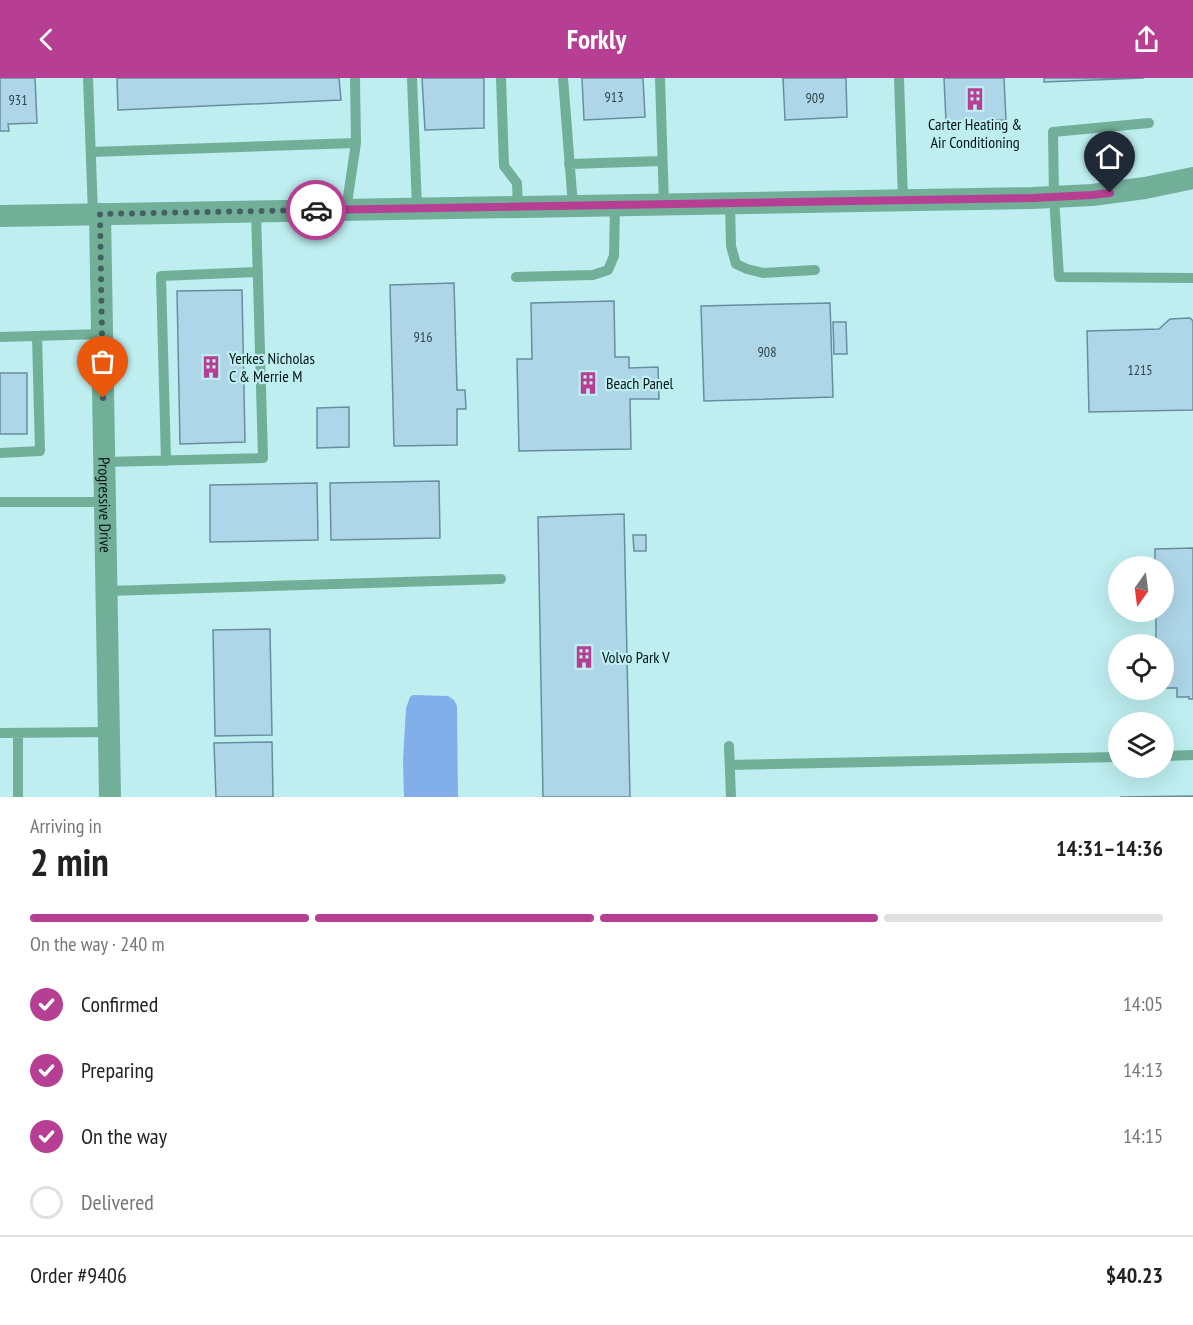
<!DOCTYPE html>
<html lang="en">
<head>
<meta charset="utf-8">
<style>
  :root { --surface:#fff; --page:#f6f6f6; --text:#222; --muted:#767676; --line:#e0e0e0; --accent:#b63e93 }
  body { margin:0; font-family:"PT Sans Narrow",sans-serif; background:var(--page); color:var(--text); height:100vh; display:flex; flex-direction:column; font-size:22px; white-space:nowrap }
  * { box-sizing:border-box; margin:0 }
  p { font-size:20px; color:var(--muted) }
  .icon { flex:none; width:33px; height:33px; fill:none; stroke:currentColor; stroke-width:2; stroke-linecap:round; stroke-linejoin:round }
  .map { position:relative; height:719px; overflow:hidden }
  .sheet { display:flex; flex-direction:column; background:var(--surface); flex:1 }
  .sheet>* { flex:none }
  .needle { width:39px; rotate:194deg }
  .fabs { position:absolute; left:1108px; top:478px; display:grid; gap:12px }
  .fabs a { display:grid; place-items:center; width:66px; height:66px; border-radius:50%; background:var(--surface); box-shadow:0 6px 24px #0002; font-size:30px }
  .pin { position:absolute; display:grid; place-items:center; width:51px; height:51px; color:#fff; margin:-62px -26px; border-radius:50% 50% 50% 0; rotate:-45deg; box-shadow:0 0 6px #0007 }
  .pin .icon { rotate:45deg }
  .courier { position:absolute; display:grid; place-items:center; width:60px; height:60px; margin:-30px; border:4px solid #b63e93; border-radius:50%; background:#fff; color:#222; box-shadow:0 2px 8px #0007 }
  .headline em { font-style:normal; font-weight:600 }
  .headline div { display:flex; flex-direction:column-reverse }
  .headline { display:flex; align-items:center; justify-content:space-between; height:102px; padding:0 30px }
  h1 { font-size:39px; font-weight:600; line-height:45px }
  .bar { display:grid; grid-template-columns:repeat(4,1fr); gap:9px 6px; align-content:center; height:72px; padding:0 30px }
  .bar i { height:8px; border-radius:4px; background:var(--line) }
  .bar .current { background:var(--accent) }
  .bar p { grid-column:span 4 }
  .line { display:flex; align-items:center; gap:15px; padding:0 30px; border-top:2px solid var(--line) }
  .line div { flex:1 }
  ol { padding:0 30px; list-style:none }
  li { display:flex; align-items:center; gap:18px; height:66px }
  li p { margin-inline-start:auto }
  li .icon { padding:6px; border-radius:50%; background:var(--accent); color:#fff; stroke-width:4 }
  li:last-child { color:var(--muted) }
  li i { width:33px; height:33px; border:3px solid var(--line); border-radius:50% }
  header { display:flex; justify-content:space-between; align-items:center; height:78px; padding:0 30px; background:var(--accent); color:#fff; font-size:27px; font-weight:600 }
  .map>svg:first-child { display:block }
  .water { fill:#82afea }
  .building { fill:#aed6e8; stroke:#678e9e; stroke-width:1.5 }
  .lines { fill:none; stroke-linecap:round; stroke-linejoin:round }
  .lane { stroke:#72af99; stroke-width:10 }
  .street { stroke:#72af99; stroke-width:22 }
  .done { stroke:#446062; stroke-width:6; stroke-dasharray:0 10.8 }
  .route { stroke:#b63e93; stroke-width:8 }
  .labels { text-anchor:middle; stroke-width:4.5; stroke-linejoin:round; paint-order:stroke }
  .number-label { font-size:14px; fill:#2e444a }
  .poi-label { font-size:16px; fill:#031415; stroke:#beeef0; text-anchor:start }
  .street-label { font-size:16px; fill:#031415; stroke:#beeef0 }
</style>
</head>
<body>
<header><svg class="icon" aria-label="back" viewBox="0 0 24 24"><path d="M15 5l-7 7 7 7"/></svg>Forkly<svg class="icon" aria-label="share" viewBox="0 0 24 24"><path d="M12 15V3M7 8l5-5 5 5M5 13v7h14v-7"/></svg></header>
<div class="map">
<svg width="1193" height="719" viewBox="0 0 1193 719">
  <rect width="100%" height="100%" fill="#beeef0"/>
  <path class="water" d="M413 617 448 618 454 622 457 628 458 719H404L403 683 406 630 410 619Z"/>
  <path class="building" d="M0 0H35L37 45 8 46 9 53H0Z
    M117 0H339L341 22 118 32Z
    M422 0H484V50L425 52Z
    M582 0H643L645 39 584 42Z
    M783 0H846L847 39 785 42Z
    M944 0H1004L1006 42 946 44Z
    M1044 0H1144L1044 4Z
    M454 205 457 312H465L466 331H457V367L394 368 390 207Z
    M242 212 245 364 180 366 177 213Z
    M614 223 615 279H629V290L658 289 659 321H630L631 371 519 373 517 281H532L531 225Z
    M830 225 833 319 704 323 701 228Z
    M1190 240 1193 243V332L1089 334 1087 253 1159 251 1170 241Z
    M833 244H846L847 276H834Z
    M0 295H27V356H0Z
    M349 329V369L317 370V330Z
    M439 403 440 460 331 462 330 405Z
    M317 405 318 462 210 464V407Z
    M624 436 630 719H543L538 439Z
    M633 457H646V473H634Z
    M1193 470V621H1189V619H1177V610H1164V567H1156V534H1164V489H1155V471Z
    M270 551 272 657 215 658 213 552Z
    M272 664 273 719H216L214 665Z
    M1193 718V719H1120Z"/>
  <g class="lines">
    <path class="lane" d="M88 0 93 136
      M412 0 417 130
      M501 0 504 88 517 105 518 129
      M563 0 573 128
      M660 0 664 126
      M899 0 903 122
      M1149 45 1053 54 1054 119 1059 199 1193 200
      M91 74 356 65
      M569 86 662 83
      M730 125 731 168 736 186 747 191 763 195 815 192
      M346 132 356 65 355 0
      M516 199 593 197 608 192 614 178 615 127
      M0 259 102 256
      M0 375 40 373 37 258
      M166 383 161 198 258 194
      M104 384 263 380 256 133
      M0 424H105
      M107 513 501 501
      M0 655 109 654
      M18 655V719
      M729 668 731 719
      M1164 678 1193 677
      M730 687 1119 679"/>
    <g class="street">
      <path id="s1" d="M100 136 110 719"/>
      <path d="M0 138 1032 120 1092 117 1145 110 1193 100"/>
    </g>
  </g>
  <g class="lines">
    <path class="done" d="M103 320 100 136 316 132"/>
    <path class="route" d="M316 132 1032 120 1092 117 1110 115"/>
  </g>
  <defs>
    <g id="building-bare" transform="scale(1.8)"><path d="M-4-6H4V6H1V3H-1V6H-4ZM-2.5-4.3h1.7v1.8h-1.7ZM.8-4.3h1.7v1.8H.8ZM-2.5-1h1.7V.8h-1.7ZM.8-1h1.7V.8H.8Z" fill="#b63e93" stroke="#beeef0" stroke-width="2.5" paint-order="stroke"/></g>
  </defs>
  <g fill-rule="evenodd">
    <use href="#building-bare" x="975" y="21"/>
    <use href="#building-bare" x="211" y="289"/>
    <use href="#building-bare" x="588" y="305"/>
    <use href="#building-bare" x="584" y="579"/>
  </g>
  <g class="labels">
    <g class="number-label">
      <text x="614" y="24">913</text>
      <text x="815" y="25">909</text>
      <text x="18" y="27">931</text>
      <text x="423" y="264">916</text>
      <text x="767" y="279">908</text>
      <text x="1140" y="297">1215</text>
    </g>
    <g class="poi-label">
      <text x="975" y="52" text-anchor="middle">Carter Heating &amp;<tspan x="975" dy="18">Air Conditioning</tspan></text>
      <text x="229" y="286">Yerkes Nicholas<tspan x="229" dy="18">C &amp; Merrie M</tspan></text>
      <text x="606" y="311">Beach Panel</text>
      <text x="602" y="585">Volvo Park V</text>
    </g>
    <g class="street-label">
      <text dy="6" stroke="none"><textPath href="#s1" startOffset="291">Progressive Drive</textPath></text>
    </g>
  </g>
</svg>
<div class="fabs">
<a><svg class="needle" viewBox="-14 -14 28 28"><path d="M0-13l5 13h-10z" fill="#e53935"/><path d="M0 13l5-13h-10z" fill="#767676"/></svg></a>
<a><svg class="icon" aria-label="locate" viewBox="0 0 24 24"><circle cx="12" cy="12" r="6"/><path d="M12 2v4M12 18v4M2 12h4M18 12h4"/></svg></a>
<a><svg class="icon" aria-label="layers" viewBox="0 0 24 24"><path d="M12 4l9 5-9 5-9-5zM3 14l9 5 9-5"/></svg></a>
</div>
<div class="pin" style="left:103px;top:320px;background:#ea580c"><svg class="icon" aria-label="bag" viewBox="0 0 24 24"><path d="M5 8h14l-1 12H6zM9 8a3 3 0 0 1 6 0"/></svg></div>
<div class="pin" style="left:1110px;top:115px;background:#1f2937"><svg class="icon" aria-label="home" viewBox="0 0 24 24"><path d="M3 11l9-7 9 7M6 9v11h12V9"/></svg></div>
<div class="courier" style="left:316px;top:132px"><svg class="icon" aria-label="car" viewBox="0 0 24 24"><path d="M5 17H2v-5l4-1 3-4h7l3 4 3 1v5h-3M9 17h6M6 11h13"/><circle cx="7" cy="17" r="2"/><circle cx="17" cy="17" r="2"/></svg></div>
</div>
<section class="sheet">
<div class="headline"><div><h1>2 min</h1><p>Arriving in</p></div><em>14:31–14:36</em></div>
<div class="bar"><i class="current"></i><i class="current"></i><i class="current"></i><i></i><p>On the way · 240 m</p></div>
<ol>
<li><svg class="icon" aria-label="check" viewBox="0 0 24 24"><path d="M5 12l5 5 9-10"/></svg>Confirmed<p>14:05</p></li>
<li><svg class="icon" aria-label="check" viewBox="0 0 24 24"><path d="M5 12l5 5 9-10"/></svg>Preparing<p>14:13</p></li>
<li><svg class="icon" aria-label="check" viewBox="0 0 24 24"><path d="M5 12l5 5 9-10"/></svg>On the way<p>14:15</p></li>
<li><i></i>Delivered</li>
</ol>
<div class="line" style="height:78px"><div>Order #9406</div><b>$40.23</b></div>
</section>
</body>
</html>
